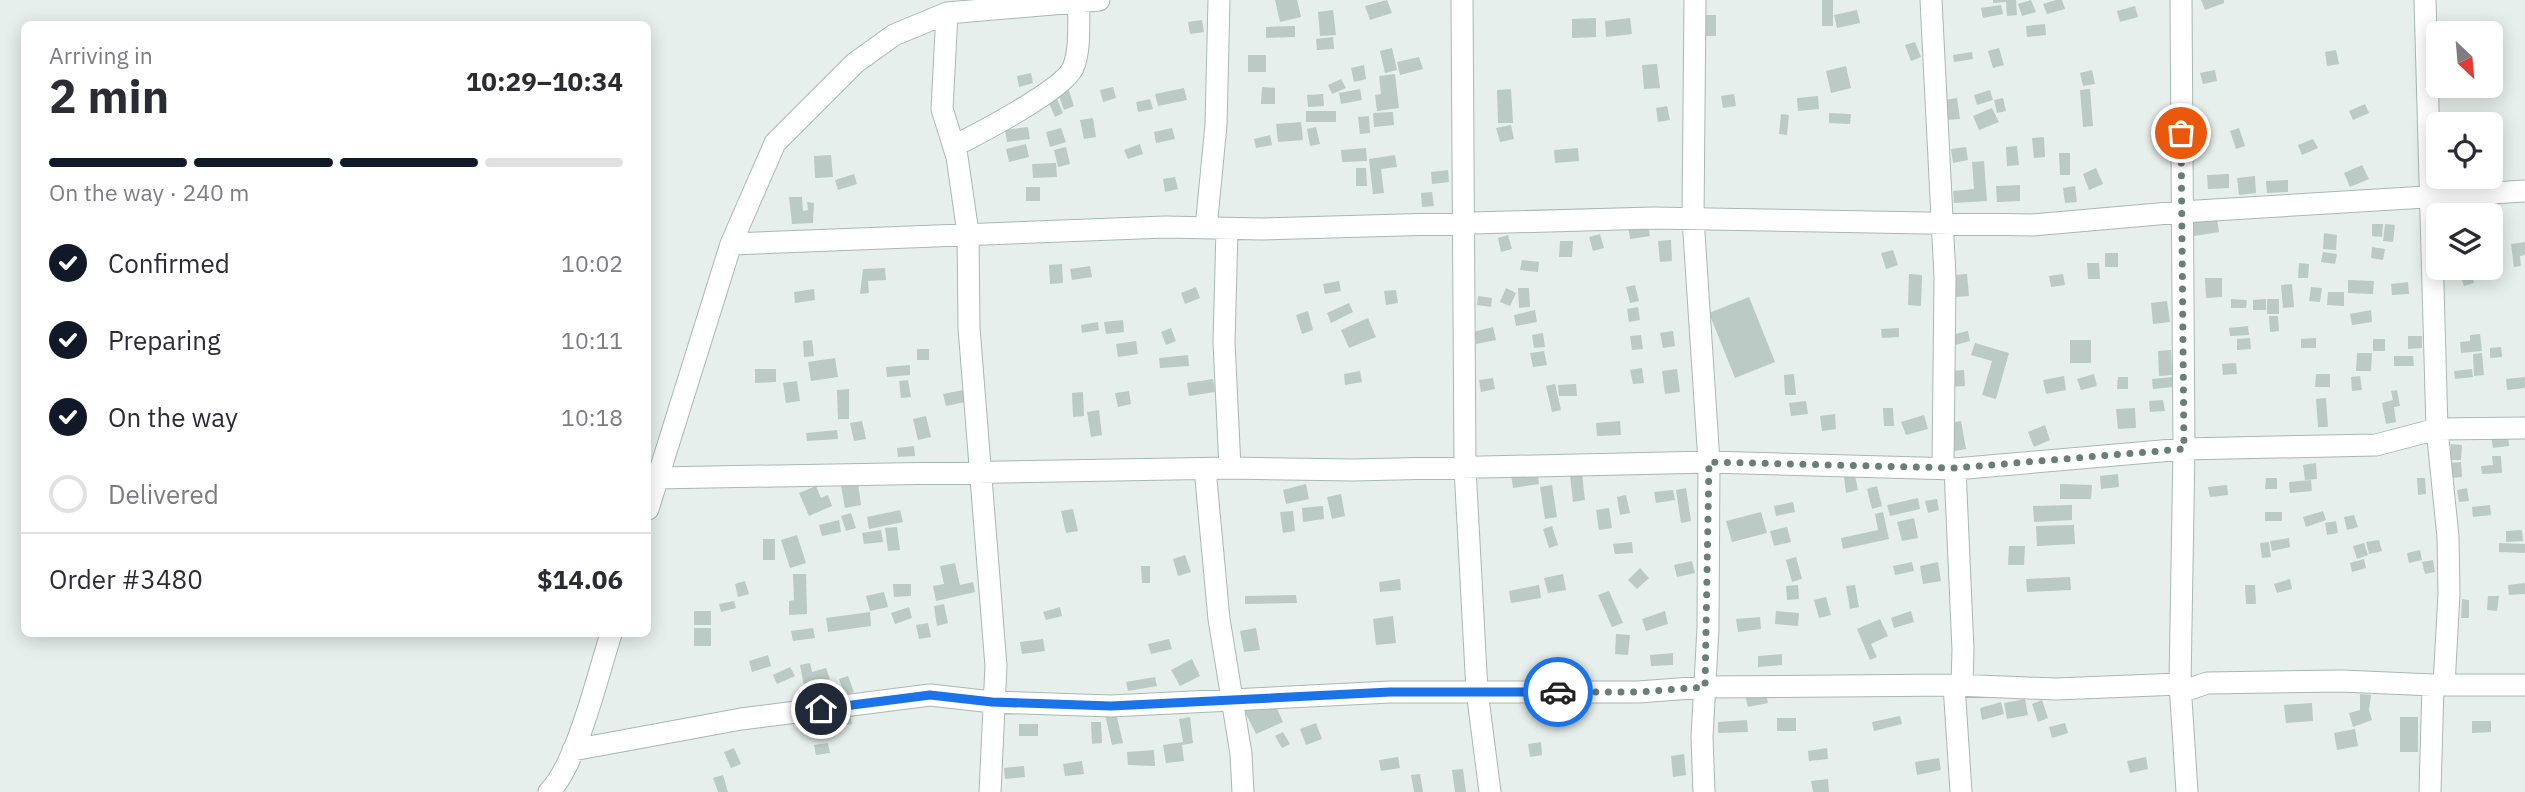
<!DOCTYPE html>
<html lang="en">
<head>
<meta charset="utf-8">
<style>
  :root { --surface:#fff; --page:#f7f7f7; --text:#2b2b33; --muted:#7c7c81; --line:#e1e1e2; --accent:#111827 }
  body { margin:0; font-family:"IBM Plex Sans",sans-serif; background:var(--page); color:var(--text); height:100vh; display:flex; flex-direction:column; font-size:26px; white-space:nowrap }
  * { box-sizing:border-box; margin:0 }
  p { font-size:23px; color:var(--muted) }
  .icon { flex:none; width:38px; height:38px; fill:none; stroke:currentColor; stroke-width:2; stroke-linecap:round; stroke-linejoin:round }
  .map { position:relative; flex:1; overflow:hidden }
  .panel { position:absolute; left:21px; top:21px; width:630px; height:616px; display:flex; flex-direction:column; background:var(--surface); border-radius:10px; box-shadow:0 4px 18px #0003 }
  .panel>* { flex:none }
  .needle { width:46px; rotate:154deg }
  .controls { position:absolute; left:2426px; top:21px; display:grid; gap:14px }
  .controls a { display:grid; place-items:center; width:77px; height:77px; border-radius:10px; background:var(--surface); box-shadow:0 4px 18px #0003; font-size:35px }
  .pin { position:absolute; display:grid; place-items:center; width:60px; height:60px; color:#fff; margin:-30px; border:4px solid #fff; border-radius:50%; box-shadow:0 2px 7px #0007 }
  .courier { position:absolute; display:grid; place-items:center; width:70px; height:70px; margin:-35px; border:5px solid #1a73e8; border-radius:50%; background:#fff; color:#222; box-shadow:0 2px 9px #0007 }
  .overview em { font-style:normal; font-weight:800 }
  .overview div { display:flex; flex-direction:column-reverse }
  .overview { display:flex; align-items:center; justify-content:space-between; height:119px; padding:0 28px }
  h1 { font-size:46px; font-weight:800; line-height:52px }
  .bar { display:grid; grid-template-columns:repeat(4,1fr); gap:10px 7px; align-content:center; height:84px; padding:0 28px }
  .bar i { height:9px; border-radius:5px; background:var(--line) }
  .bar .on { background:var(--accent) }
  .bar p { grid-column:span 4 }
  .line { display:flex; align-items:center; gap:18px; padding:0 28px; border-top:2px solid var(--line) }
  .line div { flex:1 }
  ol { padding:0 28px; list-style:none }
  li { display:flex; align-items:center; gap:21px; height:77px }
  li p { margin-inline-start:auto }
  li .icon { padding:7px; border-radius:50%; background:var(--accent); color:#fff; stroke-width:4 }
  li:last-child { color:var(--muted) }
  li i { width:38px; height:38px; border:4px solid var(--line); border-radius:50% }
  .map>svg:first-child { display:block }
  .building { fill:#bbcac4 }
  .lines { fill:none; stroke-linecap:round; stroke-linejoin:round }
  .minor-casing { stroke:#a8b8b2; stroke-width:23 }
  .minor { stroke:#fff; stroke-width:21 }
  .done { stroke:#687f78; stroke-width:7; stroke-dasharray:0 12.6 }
  .route { stroke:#1a73e8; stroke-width:9 }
</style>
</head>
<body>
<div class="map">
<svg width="2525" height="792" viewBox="0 0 2525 792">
  <rect width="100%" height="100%" fill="#e6efeb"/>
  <path class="building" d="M1275 0H1297L1301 17 1280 22Z
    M1387 0 1392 13 1370 20 1365 6Z
    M1822 0H1833V26H1822Z
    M1993 0H2016L2017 15 2007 16 2006 2 1993 3Z
    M2031 0 2036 12 2022 16 2018 4Z
    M2056 0H2062L2065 9 2047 14 2043 4Z
    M2201 0H2224V3L2205 10Z
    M2001 5 2003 14 1983 18 1981 8Z
    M2135 6 2138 17 2120 22 2117 11Z
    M1333 10 1336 35 1320 36 1318 12Z
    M1857 10 1860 23 1837 28 1834 15Z
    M1704 15H1716V36H1704Z
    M1596 18V37L1572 38V19Z
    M1630 18 1632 34 1606 37 1605 21Z
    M1202 20 1204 32 1190 34 1188 22Z
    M2045 24 2046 35 2027 37 2026 26Z
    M1295 26V37L1266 38V27Z
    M1333 37 1334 49 1317 50 1316 39Z
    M1915 42 1921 57 1911 61 1905 45Z
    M1392 48 1397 70 1385 73 1380 51Z
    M1999 48 2004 65 1993 68 1988 51Z
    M2336 50 2339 64 2327 66 2325 52Z
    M1972 52 1973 59 1954 62 1953 55Z
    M1248 55H1266V72H1248Z
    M1419 57 1423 69 1400 75 1397 62Z
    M1657 64 1660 88 1644 89 1642 65Z
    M1364 65 1366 79 1354 82 1351 68Z
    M1846 66 1851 88 1831 93 1826 71Z
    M2092 70 2095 84 2083 86 2080 73Z
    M2215 70 2217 81 2203 84 2200 73Z
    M1031 73 1033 83 1019 87 1017 76Z
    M1395 74 1399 108 1377 111 1375 95 1381 94 1379 76Z
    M1064 76 1074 106 1064 110 1053 80Z
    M1341 79 1346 88 1332 94 1328 85Z
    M1113 87 1116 98 1103 102 1100 90Z
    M1262 87 1275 88V104H1261Z
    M1184 88 1187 100 1158 106 1155 94Z
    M1360 89 1362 100 1341 104 1339 93Z
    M1511 89 1513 123H1498L1497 90Z
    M2090 89 2093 126 2083 127 2080 90Z
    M1990 90 1993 100 1977 105 1974 95Z
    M1323 94 1324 106 1308 107 1307 95Z
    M1734 94 1736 106 1723 108 1721 96Z
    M1818 96 1819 109 1798 111 1797 98Z
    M1957 98 1960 119 1947 120 1944 100Z
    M2003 98 2006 111 1997 113 1994 100Z
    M1057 99 1063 113 1055 117 1049 103Z
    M1150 99 1153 109 1138 112 1136 102Z
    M2365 104 2369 113 2353 120 2349 111Z
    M1667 106 1670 120 1658 122 1656 108Z
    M1992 108 1999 122 1979 130 1973 116Z
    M1306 111H1336V122H1306Z
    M1393 112 1394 125 1374 127 1373 113Z
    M1829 113 1851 114 1850 124 1829 123Z
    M1781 114 1789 115 1787 135 1779 134Z
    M1369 116 1370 133 1360 134 1358 117Z
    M1093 118 1096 137 1084 139 1080 120Z
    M1301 122 1303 140 1278 142 1276 124Z
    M1511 125 1514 139 1500 142 1496 128Z
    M1028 127 1030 139 1007 142 1005 130Z
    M1316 127 1320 144 1310 146 1307 129Z
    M1061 128 1066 142 1050 147 1046 132Z
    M1172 128 1175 139 1156 143 1154 132Z
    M2239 128 2245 146 2236 149 2230 131Z
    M1270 135 1272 145 1256 148 1254 139Z
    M2044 137 2045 157 2034 158 2032 138Z
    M2313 139 2318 148 2302 155 2298 145Z
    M1026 144 1029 157 1009 162 1006 149Z
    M1140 144 1143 154 1128 159 1124 150Z
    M2017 146 2019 165 2007 166 2006 147Z
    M1066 147 1070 164 1058 167 1054 150Z
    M1966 147 1968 160 1953 163 1951 149Z
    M1366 148 1367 161 1342 162 1341 150Z
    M1578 148 1579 161 1555 163 1554 150Z
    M2059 153H2070V175H2060Z
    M831 155 833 177 815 178 814 156Z
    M1395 155 1397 167 1381 169 1384 193 1373 194 1369 159Z
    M1984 161 1987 201 1954 203 1953 191 1974 189 1972 162Z
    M1056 163 1057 177 1033 178 1032 164Z
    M2362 165 2369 179 2350 187 2344 173Z
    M1356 168H1366L1367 186H1356Z
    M2096 168 2103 184 2089 190 2083 174Z
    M1448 170 1449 182 1432 184 1431 172Z
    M854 174 857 184 838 190 835 180Z
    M2229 174V188L2208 189 2207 175Z
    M2255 176 2256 193 2239 195 2237 178Z
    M1175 177 1178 189 1165 192 1163 179Z
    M2288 180V192L2267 193 2266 181Z
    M2020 185V201L1997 202 1996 186Z
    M2075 186 2077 202 2065 203 2063 188Z
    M1026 187H1040V201H1026Z
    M1432 192 1434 206 1422 207 1421 193Z
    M789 197H802L803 211 808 210 807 202 814 203 813 223 792 224Z
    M2217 218 2219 232 2194 236 2191 223Z
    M1648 223 1650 236 1630 239 1628 226Z
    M2372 224H2383L2382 237 2372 236Z
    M2385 224 2395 225 2393 242 2383 241Z
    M2324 233 2337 235 2336 250 2323 249Z
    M1600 234 1604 248 1593 251 1589 237Z
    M1508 235 1512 249 1501 252 1498 238Z
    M1671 240 1672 261 1660 262 1658 241Z
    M1560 241H1573L1572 257H1559Z
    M2525 242V255L2520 256 2521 266 2514 267 2511 244Z
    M2372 247 2385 249 2383 260 2371 258Z
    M1893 250 1898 265 1886 269 1881 253Z
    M2323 252 2337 254 2335 264 2321 262Z
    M2105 253H2118V267H2105Z
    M1522 260 1539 262 1538 272 1520 270Z
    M2087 263H2099L2100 279H2088Z
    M2299 263 2309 264 2308 278H2298Z
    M1062 264 1063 283 1050 284 1049 265Z
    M1090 266 1092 277 1072 280 1070 269Z
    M885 268 886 280 868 281 869 293 860 294 863 269Z
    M2471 271 2474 283 2464 286 2460 274Z
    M1909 274 1922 275 1921 306 1908 305Z
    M1967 274 1969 296 1956 297 1954 275Z
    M2063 274 2065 285 2051 287 2049 276Z
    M2205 278H2222V297L2206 298Z
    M2348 280 2374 281 2373 294 2348 293Z
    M1339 281 1341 291 1325 294 1323 284Z
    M2408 282 2409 294 2392 295 2391 284Z
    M2292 284 2294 307 2283 308 2281 285Z
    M1635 285 1639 301 1630 303 1626 287Z
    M1196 287 1200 298 1185 304 1181 293Z
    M2311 287 2322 288 2320 302 2309 301Z
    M1506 288 1516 293 1510 306 1500 302Z
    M1518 288H1529L1530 307 1519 308Z
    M814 289 815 300 795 303 794 292Z
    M1396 290 1398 303 1386 305 1384 291Z
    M2328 292H2344V306L2327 305Z
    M1478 296 1492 298 1491 307 1477 305Z
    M1749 297 1775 362 1735 378 1709 313Z
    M2231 299 2247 300 2246 308H2231Z
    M2266 299V310H2253V300Z
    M2267 299H2279V314H2267Z
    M2167 301 2170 322 2153 324 2151 303Z
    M1349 303 1353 312 1331 323 1327 313Z
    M1638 307 1640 320 1629 322 1627 309Z
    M1535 310 1537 322 1516 326 1514 315Z
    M2371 310 2372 322 2352 325 2350 314Z
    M1308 311 1313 330 1302 334 1296 315Z
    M2269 316H2278L2279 331 2270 332Z
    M1368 318 1376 337 1349 348 1341 330Z
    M1123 320 1124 332 1106 334 1104 322Z
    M1098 322 1099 330 1082 333 1081 325Z
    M2248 326 2249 335 2230 336 2229 328Z
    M1493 327 1496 340 1476 344 1473 332Z
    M1171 328 1176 341 1166 345 1161 332Z
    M1899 328V337L1882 338 1881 329Z
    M1673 331 1675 346 1663 348 1660 333Z
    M1968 331 1970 341 1948 347 1946 336Z
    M1543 333 1545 347 1534 348 1532 335Z
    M2480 334 2482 351 2461 353 2460 342 2470 341V335Z
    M1641 335 1643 349 1632 350 1630 336Z
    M2408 336H2422V348L2408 349Z
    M2250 338 2251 349 2237 350V339Z
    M2316 338V348H2301V339Z
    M2373 339H2385V351H2373Z
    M812 340 814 356 804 357 803 341Z
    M2070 340H2091V363H2070Z
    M1136 341 1138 354 1118 357 1116 344Z
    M1975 343 2009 353 1996 399 1982 395 1992 361 1971 355Z
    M2501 347 2502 357 2490 358V348Z
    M917 349H929V360H917Z
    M2171 350 2172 375 2159 376 2158 351Z
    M1544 351 1547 365 1533 367 1530 353Z
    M2357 353H2372L2371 371H2356Z
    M2482 353 2484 375 2474 376 2473 354Z
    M1188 355 1189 366 1160 368 1159 358Z
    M2394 356H2413L2414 366H2394Z
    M835 358 838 377 811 381 808 362Z
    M2236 363 2237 374 2223 375 2222 364Z
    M910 365V375L887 377 886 367Z
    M1642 368 1644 383 1633 384 1630 370Z
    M755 369H776V382L755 383Z
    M1677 369 1680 392 1665 394 1662 371Z
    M2472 369 2473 377 2455 379 2454 371Z
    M1964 370 1965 386 1952 387 1951 371Z
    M1360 371 1362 382 1345 385 1344 374Z
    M1794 374 1796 395H1785L1784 375Z
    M2094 374 2097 386 2081 390 2077 379Z
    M2316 374H2330V387H2315Z
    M2064 376 2066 390 2046 394 2043 380Z
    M2360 376 2362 390 2352 391 2351 377Z
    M2118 377H2128V389H2117Z
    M2172 377 2173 387 2153 389 2152 379Z
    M2525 377V388L2507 390 2506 379Z
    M1493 378 1495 389 1481 392 1479 380Z
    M1213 379 1215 392 1189 396 1187 383Z
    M908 380 911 397 901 398 899 381Z
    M797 381 800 401 786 403 783 383Z
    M1555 384 1561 410 1552 412 1546 386Z
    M1576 384 1577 396H1559L1558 385Z
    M849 389V419H838L837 390Z
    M968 389 970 401 946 406 943 394Z
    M2397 390 2400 406 2394 407 2396 422 2386 424 2382 403 2393 400 2391 391Z
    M1129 391 1131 404 1118 407 1115 393Z
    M1083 392 1084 416 1073 417 1072 393Z
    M2326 398 2328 427H2318L2316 399Z
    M2163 400 2165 411 2150 412 2149 401Z
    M1806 401 1808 414 1791 416 1789 403Z
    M1883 408H1893L1894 426H1884Z
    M2135 408 2136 428 2118 429 2116 409Z
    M1099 410 1102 435 1091 437 1087 412Z
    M1835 414 1836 429 1822 431 1820 416Z
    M1924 415 1928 429 1906 435 1901 422Z
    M926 416 931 437 918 440 913 419Z
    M862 421 866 439 854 441 850 423Z
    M1620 421 1621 435 1597 436 1596 423Z
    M1961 421 1966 449 1949 452 1944 424Z
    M2045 425 2050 440 2034 447 2028 432Z
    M837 430 838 439 807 441 806 433Z
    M2508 435 2509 446 2493 448 2491 437Z
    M2451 444 2462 445 2461 460H2450Z
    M914 446 915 456 898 457 897 448Z
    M2492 456H2501L2502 473 2482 474 2481 466 2493 465Z
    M2461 462 2462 477 2451 478 2450 463Z
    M2316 463 2317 479 2305 480 2303 465Z
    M1537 469 1539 484 1513 488 1511 474Z
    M1582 473 1585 500 1573 502 1570 475Z
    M2118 474 2119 487 2101 489 2100 476Z
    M1855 475 1858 490 1846 493 1844 477Z
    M2266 478H2277V489H2265Z
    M2417 478H2425L2426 494 2418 495Z
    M2311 480 2312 491 2290 493 2289 482Z
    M858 483 861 505 845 508 841 486Z
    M1306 484 1309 499 1286 504 1283 490Z
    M2060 484 2092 485 2091 499H2060Z
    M1552 485 1557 517 1545 519 1540 487Z
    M2227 485 2228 495 2210 497 2208 487Z
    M816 486 821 498 828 495 832 506 809 516 799 493Z
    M1877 486 1882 506 1872 509 1867 489Z
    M1686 488 1691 521 1681 523 1676 490Z
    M2467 488 2469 501 2459 502 2457 490Z
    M1673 490 1675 500 1656 503 1654 492Z
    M1341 494 1345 516 1332 519 1327 497Z
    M1626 495 1630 513 1620 515 1617 497Z
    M1918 498 1920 509 1890 516 1887 505Z
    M1937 499 1939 510 1928 513 1925 501Z
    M1793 502 1795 512 1776 516 1774 506Z
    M2072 505V520L2034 522 2033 506Z
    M2490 505 2491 515 2473 517 2472 507Z
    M1323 506 1324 519 1303 522 1302 508Z
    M1609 508 1612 528 1599 530 1596 510Z
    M1073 509 1078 531 1066 533 1061 511Z
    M900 510 903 522 869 529 867 517Z
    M1293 511 1295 531 1283 533 1280 512Z
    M2323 511 2326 520 2306 527 2303 517Z
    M1761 512 1767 533 1732 542 1726 521Z
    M1883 512 1889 539 1843 549 1841 538 1878 530 1875 514Z
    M2265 512H2282V521H2265Z
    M851 513 856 528 846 531 841 516Z
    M2354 515 2358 527 2347 530 2344 517Z
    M1914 518 1918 538 1902 541 1897 522Z
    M839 520 841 532 822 536 819 525Z
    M2336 521 2338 533 2327 535 2325 523Z
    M2074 525 2075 544 2037 546 2036 526Z
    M1552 526 1558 545 1549 548 1543 529Z
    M897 527 900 550 888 551 885 528Z
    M1787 527 1791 542 1774 546 1770 531Z
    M881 530 883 542 864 544 862 533Z
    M2522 530 2523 541 2506 542V531Z
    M797 535 806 563 790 568 781 540Z
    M2289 538 2290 547 2272 551 2270 541Z
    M763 539H775V560H763Z
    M2379 540 2382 551 2369 554 2366 542Z
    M1632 542 1633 553 1615 554 1613 544Z
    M2269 542 2271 557 2262 558 2260 543Z
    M2364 543 2368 555 2357 559 2353 546Z
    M2499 543 2525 544V553L2499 552Z
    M2009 546H2025L2024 565H2008Z
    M2420 550 2422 560 2409 563 2407 553Z
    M1185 555 1191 572 1178 576 1173 559Z
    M1796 557 1802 579 1792 582 1786 560Z
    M2364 559 2366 568 2352 572 2350 563Z
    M2433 560 2435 572 2425 574 2422 562Z
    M1692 561 1695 573 1677 577 1674 565Z
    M1912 562 1914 571 1895 575 1893 566Z
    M1938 562 1941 581 1923 584 1920 566Z
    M955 563 960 585 973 582 975 592 936 601 933 586 944 584 940 566Z
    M1141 566H1150V583H1142Z
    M1640 568 1649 578 1637 589 1628 580Z
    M793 574H806L807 614 789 615V601L794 600Z
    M1563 574 1566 590 1548 593 1544 578Z
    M2070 577 2071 590 2027 592 2026 579Z
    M1400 579 1401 590 1380 592 1379 582Z
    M2290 579 2292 589 2277 593 2274 584Z
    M745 581 749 594 738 597 735 584Z
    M2525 583V594L2509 595 2508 585Z
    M893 584H911V596L894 597Z
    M1539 585 1541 598 1511 603 1509 591Z
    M1798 585 1799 599 1787 600 1786 586Z
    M1855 585 1859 607 1850 609 1846 586Z
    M2245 585H2255L2256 604H2246Z
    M1609 591 1623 623 1612 627 1598 595Z
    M884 592 888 607 870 611 866 596Z
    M1296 595 1297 603 1245 604V596Z
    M2488 596H2499L2497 611 2487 610Z
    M1826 597 1831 615 1819 618 1814 600Z
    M2462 599 2469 600V618H2461Z
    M734 601 736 608 721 612 719 604Z
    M944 604 948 623 937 626 934 606Z
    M909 607 912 618 895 624 891 613Z
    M1060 607 1062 616 1046 620 1043 612Z
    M694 611H711V625H694Z
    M1665 611 1668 624 1646 631 1642 619Z
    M1776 611 1799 613 1798 626 1775 624Z
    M1911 611 1914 622 1894 628 1891 618Z
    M870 612 871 626 828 632 826 618Z
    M1393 616 1396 643 1376 645 1373 619Z
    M1760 617 1761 629 1738 632 1736 619Z
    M1880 619 1888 636 1871 644 1877 657 1870 660 1857 629Z
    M928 623 931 637 919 639 916 625Z
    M694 628H711V646H694Z
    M813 628 815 638 793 641 791 631Z
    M1256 628 1260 650 1244 652 1240 631Z
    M1616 634 1630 635 1628 655 1615 654Z
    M1043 639 1045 651 1022 654 1020 642Z
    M1169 639 1172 649 1151 654 1148 644Z
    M1673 653V665L1651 666 1650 655Z
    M1782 654V665L1758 667V656Z
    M768 655 771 666 752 672 749 661Z
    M1192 659 1200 676 1180 686 1171 670Z
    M810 663 812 672 826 668 830 679 814 684 816 695 806 697 800 665Z
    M790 667 795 676 777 684 773 675Z
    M848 676 854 692 845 695 839 679Z
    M1155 677 1157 686 1128 691 1126 682Z
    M1764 686 1768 703 1748 707 1744 691Z
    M1268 689 1283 722 1256 734 1240 702Z
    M2360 694 2371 695 2369 710 2372 720 2353 727 2349 713 2360 710Z
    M2025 699 2028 715 2007 719 2004 703Z
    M2042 700 2048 718 2038 722 2032 704Z
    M2001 702 2004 714 1982 720 1980 708Z
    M2312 703 2313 721 2286 723 2284 705Z
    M1115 708 1123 743 1112 745 1104 710Z
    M849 711 852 724 838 727 835 715Z
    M1900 716 1902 724 1874 731 1872 722Z
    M1190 717 1193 743 1182 745 1184 761 1166 763 1163 745 1183 742 1179 719Z
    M2400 717H2418V752H2400Z
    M1777 718H1796V731H1777Z
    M1747 720 1748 732 1718 733V722Z
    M2472 721H2491V732L2472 733Z
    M1091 722H1101L1102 743 1092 744Z
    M1316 723 1322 739 1306 745 1300 729Z
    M2065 723 2068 733 2052 738 2049 727Z
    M1019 724H1038V736H1019Z
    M2355 729 2358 746 2337 750 2334 733Z
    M1283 732 1290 744 1282 748 1275 736Z
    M1541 742 1542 755 1530 757 1528 744Z
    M828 743 830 753 816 755 814 745Z
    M734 748 741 764 731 768 724 752Z
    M1827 748 1828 759 1809 761 1808 751Z
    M1154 750 1155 766 1128 765 1127 752Z
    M1684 754 1686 775 1673 777 1671 756Z
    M1398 757 1400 768 1381 771 1379 760Z
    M2146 757 2148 769 2130 773 2127 761Z
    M1939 758 1941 770 1917 775 1915 762Z
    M1082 761 1084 774 1065 776 1063 764Z
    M1024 766 1025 777 1005 779 1004 768Z
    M1463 769 1466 792H1455L1452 770Z
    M1420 774 1423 792H1414L1411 775Z
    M723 775 728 792H718L713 778Z
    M1828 779 1829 792H1813L1811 781Z"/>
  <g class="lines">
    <g class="minor-casing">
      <path id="minor" d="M1462 0 1465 468 1477 691 1490 792
        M1695 0 1693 218 1709 462 1708 628 1702 737 1704 792
        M1931 0 1945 277 1943 467
        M2181 0 2184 449 2180 684 2187 792
        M2425 0 2437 429 2448 537 2449 594 2444 685
        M947 13 942 109 957 157 968 233 969 328 996 666 990 792
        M954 146C978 134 1063 90 1073 68 1081 49 1078 23 1079 2
        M1206 228 1216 125 1219 0
        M1227 229 1224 342 1230 468
        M731 244 1165 227 1262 229 1653 218 2032 225 2181 212 2525 191
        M1205 469 1219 619 1241 754 1243 792
        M1955 469 1963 650 1962 685
        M656 478 1230 468 1353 470 1709 462 1955 469 2184 449 2376 445 2437 429 2525 428
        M648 509 731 244 775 143 855 63 894 35 947 13 1099 0
        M1954 685 1961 792
        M2181 692 2207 683 2342 681 2433 685H2525
        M573 750 741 719 930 695 992 702 1111 706 1390 692H1638L1705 687 1954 685 2056 689 2180 684
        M549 792C577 764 598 674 611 634
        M2430 792 2433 685"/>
    </g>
    <use href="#minor" class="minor"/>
  </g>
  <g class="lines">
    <path class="done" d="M1558 692H1638L1705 687 1709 462 1955 468 2184 449 2181 133"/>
    <path class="route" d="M821 709 930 695 992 702 1111 706 1390 692H1558"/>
  </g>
</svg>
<div class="controls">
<a><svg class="needle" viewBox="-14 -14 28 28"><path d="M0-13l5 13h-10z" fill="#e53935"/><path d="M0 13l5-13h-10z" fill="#7c7c81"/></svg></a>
<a><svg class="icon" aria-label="locate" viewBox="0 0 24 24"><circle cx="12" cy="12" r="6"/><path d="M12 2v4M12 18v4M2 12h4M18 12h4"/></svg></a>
<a><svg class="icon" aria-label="layers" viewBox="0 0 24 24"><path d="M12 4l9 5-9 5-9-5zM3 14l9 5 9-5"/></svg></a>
</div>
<div class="pin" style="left:2181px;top:133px;background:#ea580c"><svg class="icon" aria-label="bag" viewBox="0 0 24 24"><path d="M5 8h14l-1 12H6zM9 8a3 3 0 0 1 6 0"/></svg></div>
<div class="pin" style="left:821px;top:709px;background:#1f2937"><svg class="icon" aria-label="home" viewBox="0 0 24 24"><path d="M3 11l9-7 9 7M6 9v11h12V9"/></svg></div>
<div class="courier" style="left:1558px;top:692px"><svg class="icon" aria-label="car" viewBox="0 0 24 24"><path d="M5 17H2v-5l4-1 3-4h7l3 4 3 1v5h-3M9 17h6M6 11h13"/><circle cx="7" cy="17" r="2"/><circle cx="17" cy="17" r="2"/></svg></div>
<section class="panel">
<div class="overview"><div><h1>2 min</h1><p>Arriving in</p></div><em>10:29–10:34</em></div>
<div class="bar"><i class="on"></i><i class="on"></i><i class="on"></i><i></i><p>On the way · 240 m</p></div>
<ol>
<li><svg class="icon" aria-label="check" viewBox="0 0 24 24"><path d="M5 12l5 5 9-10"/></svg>Confirmed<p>10:02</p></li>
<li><svg class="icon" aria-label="check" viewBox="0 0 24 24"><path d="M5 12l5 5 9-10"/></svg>Preparing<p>10:11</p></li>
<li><svg class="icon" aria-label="check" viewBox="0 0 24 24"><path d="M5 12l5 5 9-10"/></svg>On the way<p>10:18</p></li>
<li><i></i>Delivered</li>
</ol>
<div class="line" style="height:91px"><div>Order #3480</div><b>$14.06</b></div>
</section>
</div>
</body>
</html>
